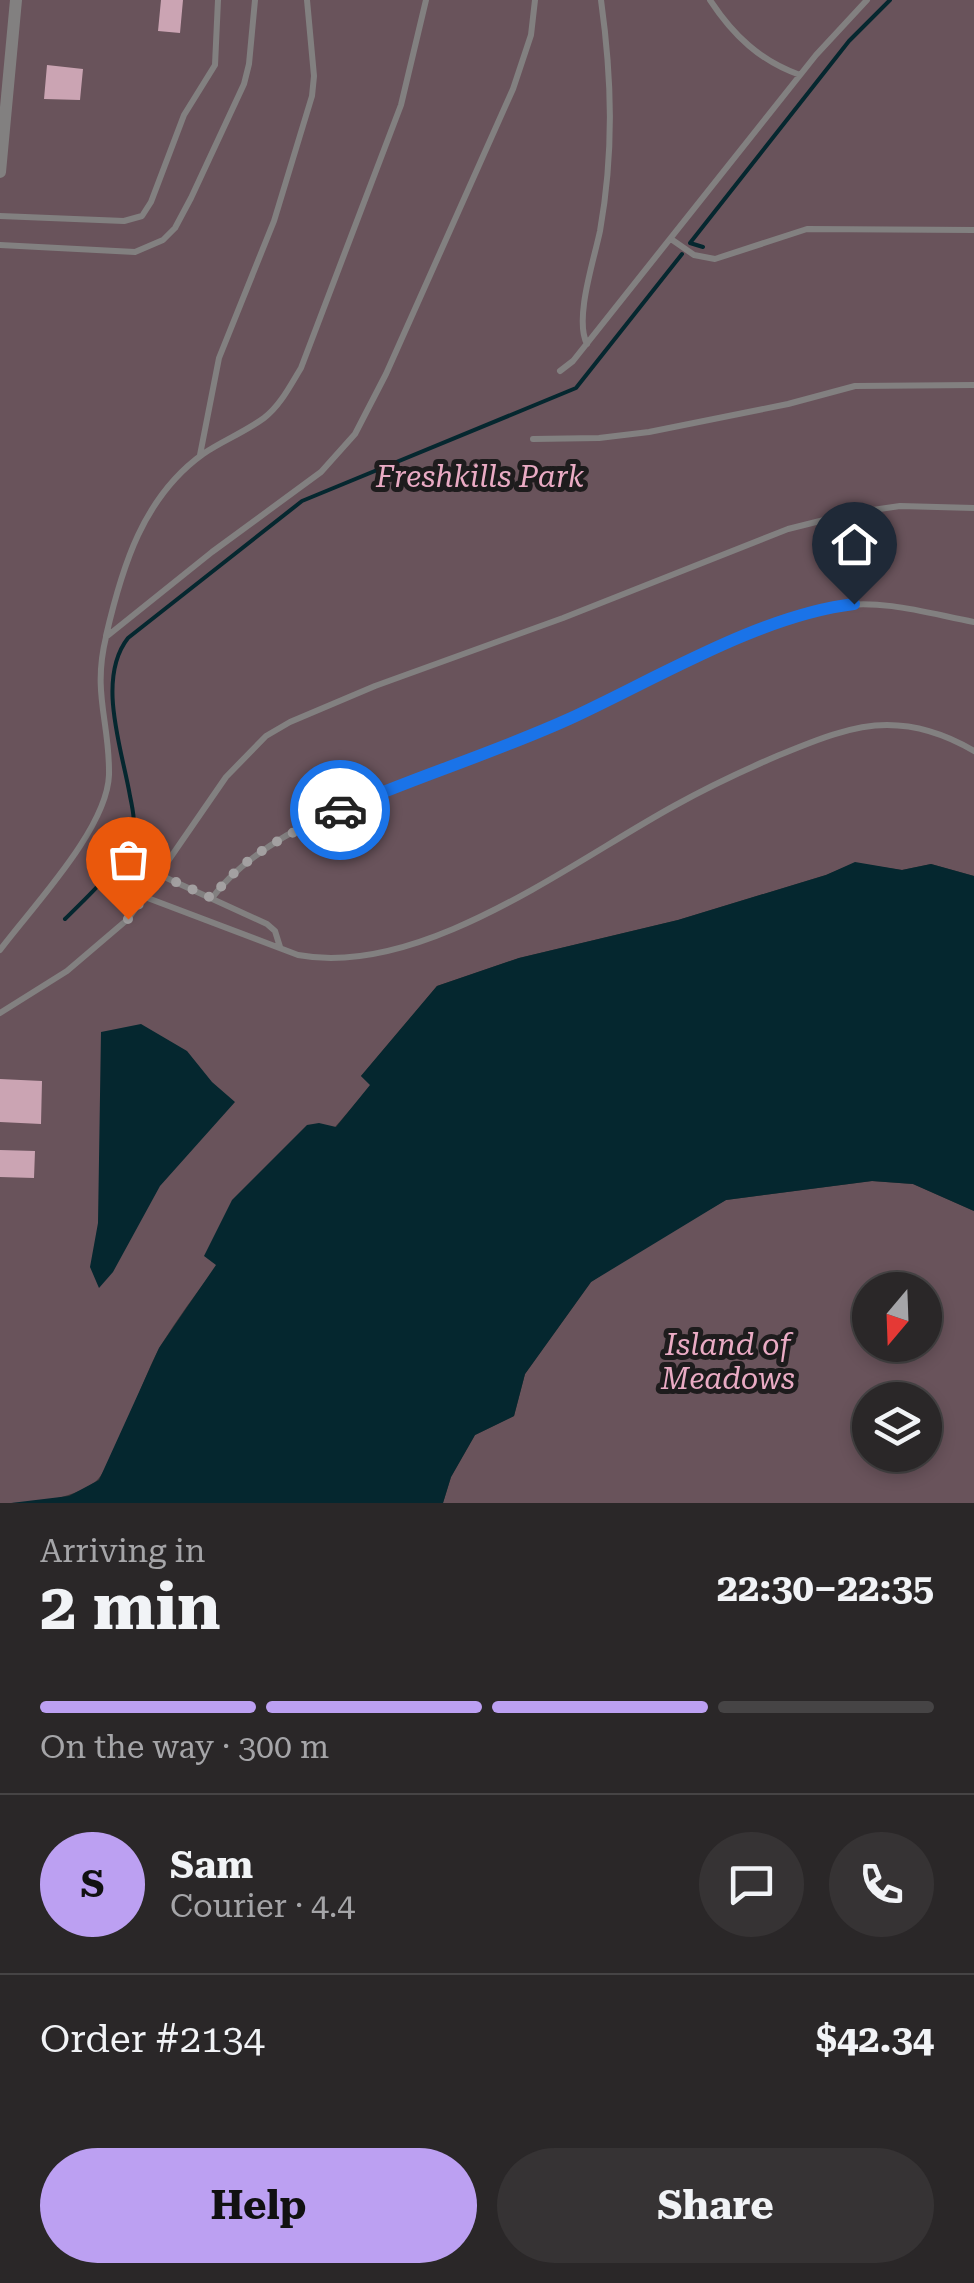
<!DOCTYPE html>
<html lang="en">
<head>
<meta charset="utf-8">
<style>
  :root { --surface:#2a2728; --page:#363334; --text:#f1f3f6; --muted:#a5a5a8; --line:#464445; --accent:#bca0f2 }
  body { margin:0; font-family:"Roboto Serif",serif; background:var(--page); color:var(--text); height:100vh; display:flex; flex-direction:column; font-size:38px; white-space:nowrap }
  * { box-sizing:border-box; margin:0 }
  p { font-size:32px; color:var(--muted) }
  .icon { flex:none; width:55px; height:55px; fill:none; stroke:currentColor; stroke-width:2; stroke-linecap:round; stroke-linejoin:round }
  .map { position:relative; height:1503px; overflow:hidden }
  .sheet { display:flex; flex-direction:column; background:var(--surface); flex:1 }
  .sheet>* { flex:none }
  .needle { width:65px; rotate:199deg }
  .fabs { position:absolute; left:852px; top:1272px; display:grid; gap:20px }
  .fabs a { display:grid; place-items:center; width:90px; height:90px; border-radius:50%; background:var(--surface); box-shadow:0 5px 15px #0003,0 0 0 2px var(--line); font-size:50px }
  .pin { position:absolute; display:grid; place-items:center; width:85px; height:85px; color:#fff; margin:-102px -42px; border-radius:50% 50% 50% 0; rotate:-45deg; box-shadow:0 0 10px #0007 }
  .pin .icon { rotate:45deg }
  .courier { position:absolute; display:grid; place-items:center; width:100px; height:100px; margin:-50px; border:8px solid #1a73e8; border-radius:50%; background:#fff; color:#222; box-shadow:0 2px 12px #0007 }
  .headline em { font-style:normal; font-weight:700 }
  .headline div { display:flex; flex-direction:column-reverse }
  .headline { display:flex; align-items:center; justify-content:space-between; height:170px; padding:0 40px }
  h1 { font-size:65px; font-weight:700; line-height:75px }
  .bar { display:grid; grid-template-columns:repeat(4,1fr); gap:15px 10px; align-content:center; height:120px; padding:0 40px }
  .bar i { height:12px; border-radius:8px; background:var(--line) }
  .bar .on { background:var(--accent) }
  .bar p { grid-column:span 4 }
  .line { display:flex; align-items:center; gap:25px; padding:0 40px; border-top:2px solid var(--line) }
  .line div { flex:1 }
  .round { display:grid; place-items:center; flex:none; width:105px; height:105px; border-radius:52px; background:var(--page) }
  .cta { display:flex; gap:20px; margin-top:auto; padding:20px 40px }
  .cta a { flex:1; height:115px; border-radius:60px; background:var(--accent); color:#111; font-size:40px; font-weight:700; line-height:115px; text-align:center }
  .cta a+a { background:var(--page); color:var(--text) }
  .map>svg:first-child { display:block }
  .green { fill:#69535b; fill-rule:evenodd }
  .water { fill:#05272f }
  .lines { fill:none; stroke-linecap:round; stroke-linejoin:round }
  .stream { stroke:#05272f; stroke-width:4 }
  .building { fill:#cba4b3 }
  .lane { stroke:#828080; stroke-width:6 }
  .street { stroke:#828080; stroke-width:12 }
  .done { stroke:#a3a0a1; stroke-width:10; stroke-dasharray:0 18 }
  .route { stroke:#1a73e8; stroke-width:12 }
  .labels { text-anchor:middle; stroke-width:10; stroke-linejoin:round; paint-order:stroke }
  .park-label { font-size:30px; font-style:italic; fill:#eaabc4; stroke:#1e1c1d }
</style>
</head>
<body>
<div class="map">
<svg width="974" height="1503" viewBox="0 0 974 1503">
  <rect width="100%" height="100%" fill="#383436"/>
  <path class="green" d="M0 0H974V876L931 864 902 870 855 863 826 875 678 920 519 958 437 986 361 1076 371 1085C300 1170 221 1250 161 1345 145 1371 112 1471 95 1482 69 1501 31 1503 0 1503Z
    M872 1181 913 1184 974 1211V1503H443L451 1477 475 1435 514 1416 525 1374 591 1282 635 1252 726 1200ZM870 1290H925V1345H870ZM870 1400H925V1455H870Z"/>
  <path class="water" d="M855 862 902 870 931 864 974 876V1211L913 1184 872 1181 726 1200 591 1282 525 1374 514 1416 475 1435 451 1477 443 1503H11L69 1496 99 1480 159 1348 216 1265 204 1256 232 1200 307 1125 319 1123 336 1127 370 1085 361 1076 437 986 519 958 678 920 826 875Z
    M141 1024 187 1051 212 1082 235 1102 160 1186 113 1272 99 1288 90 1267 98 1223 101 1032Z"/>
  <g class="lines">
    <path class="stream" d="M703 247 690 243 849 41 890 0
      M65 919C87 897 116 871 130 842 137 829 133 810 130 796 122 749 96 679 128 638L302 501 576 388 682 254"/>
  </g>
  <path class="building" d="M161 0H183L180 33 158 31Z
    M47 65 83 69 80 100 44 99Z
    M0 1079 42 1081 41 1124 0 1122Z
    M0 1150 35 1151 34 1178 0 1177Z"/>
  <g class="lines">
    <path class="lane" d="M710 0C733 35 760 61 800 75
      M0 216 124 221 142 216 151 202 184 115 215 65 218 0
      M671 239 694 255 715 259 807 229 974 230
      M0 245 135 252 163 240 175 228 191 198 244 84 249 64 255 0
      M587 344C574 319 594 260 600 231 614 152 612 79 601 0
      M560 371 573 361 816 55 867 0
      M533 439 599 438 649 432 788 404 855 386 974 385
      M200 455 219 358 274 221 312 96 314 76 307 0
      M106 636C122 567 143 497 203 454 222 441 245 432 264 418 280 406 290 386 301 368L401 105 426 0
      M160 875 267 924 275 931 280 947
      M145 897 298 955C421 978 570 863 674 806 708 787 742 771 777 756 811 742 850 725 887 725 919 725 947 735 974 751
      M212 898C278 808 465 766 567 720 648 683 753 619 839 606 883 599 931 614 974 622
      M0 950C33 906 107 829 109 775 110 722 92 694 106 637L212 552 321 472 355 434 386 374 513 89 531 35 535 0
      M0 1013 67 971 128 919 226 777 266 736 290 722 375 686 563 618 788 529 852 513 900 506 974 508"/>
    <path class="street" d="M0 172 16 0"/>
  </g>
  <g class="lines">
    <path class="done" d="M128 919 160 875 212 898C244 854 292 832 340 810"/>
    <path class="route" d="M340 810C415 777 494 753 569 719 654 680 760 615 854 604"/>
  </g>
  <g class="labels">
    <g class="park-label">
      <text x="480" y="487">Freshkills Park</text>
      <text x="728" y="1355">Island of<tspan x="728" dy="34">Meadows</tspan></text>
    </g>
  </g>
</svg>
<div class="fabs">
<a><svg class="needle" viewBox="-14 -14 28 28"><path d="M0-13l5 13h-10z" fill="#e53935"/><path d="M0 13l5-13h-10z" fill="#a5a5a8"/></svg></a>
<a><svg class="icon" aria-label="layers" viewBox="0 0 24 24"><path d="M12 4l9 5-9 5-9-5zM3 14l9 5 9-5"/></svg></a>
</div>
<div class="pin" style="left:128px;top:919px;background:#ea580c"><svg class="icon" aria-label="bag" viewBox="0 0 24 24"><path d="M5 8h14l-1 12H6zM9 8a3 3 0 0 1 6 0"/></svg></div>
<div class="pin" style="left:854px;top:604px;background:#1f2937"><svg class="icon" aria-label="home" viewBox="0 0 24 24"><path d="M3 11l9-7 9 7M6 9v11h12V9"/></svg></div>
<div class="courier" style="left:340px;top:810px"><svg class="icon" aria-label="car" viewBox="0 0 24 24"><path d="M5 17H2v-5l4-1 3-4h7l3 4 3 1v5h-3M9 17h6M6 11h13"/><circle cx="7" cy="17" r="2"/><circle cx="17" cy="17" r="2"/></svg></div>
</div>
<section class="sheet">
<div class="headline"><div><h1>2 min</h1><p>Arriving in</p></div><em>22:30–22:35</em></div>
<div class="bar"><i class="on"></i><i class="on"></i><i class="on"></i><i></i><p>On the way · 300 m</p></div>
<div class="line" style="height:180px"><b class="round" style="background:var(--accent);color:#111">S</b><div><b>Sam</b><p>Courier · 4.4</p></div><a class="round"><svg class="icon" aria-label="chat" viewBox="0 0 24 24"><path d="M4 5h16v11H9l-5 4z"/></svg></a><a class="round"><svg class="icon" aria-label="phone" viewBox="0 0 24 24"><path d="M5 4h4l2 5-3 2q2 4 5 5l2-3 5 2v4C11 20 4 13 5 4z"/></svg></a></div>
<div class="line" style="height:130px"><div>Order #2134</div><b>$42.34</b></div>
<div class="cta"><a>Help</a><a>Share</a></div>
</section>
</body>
</html>
